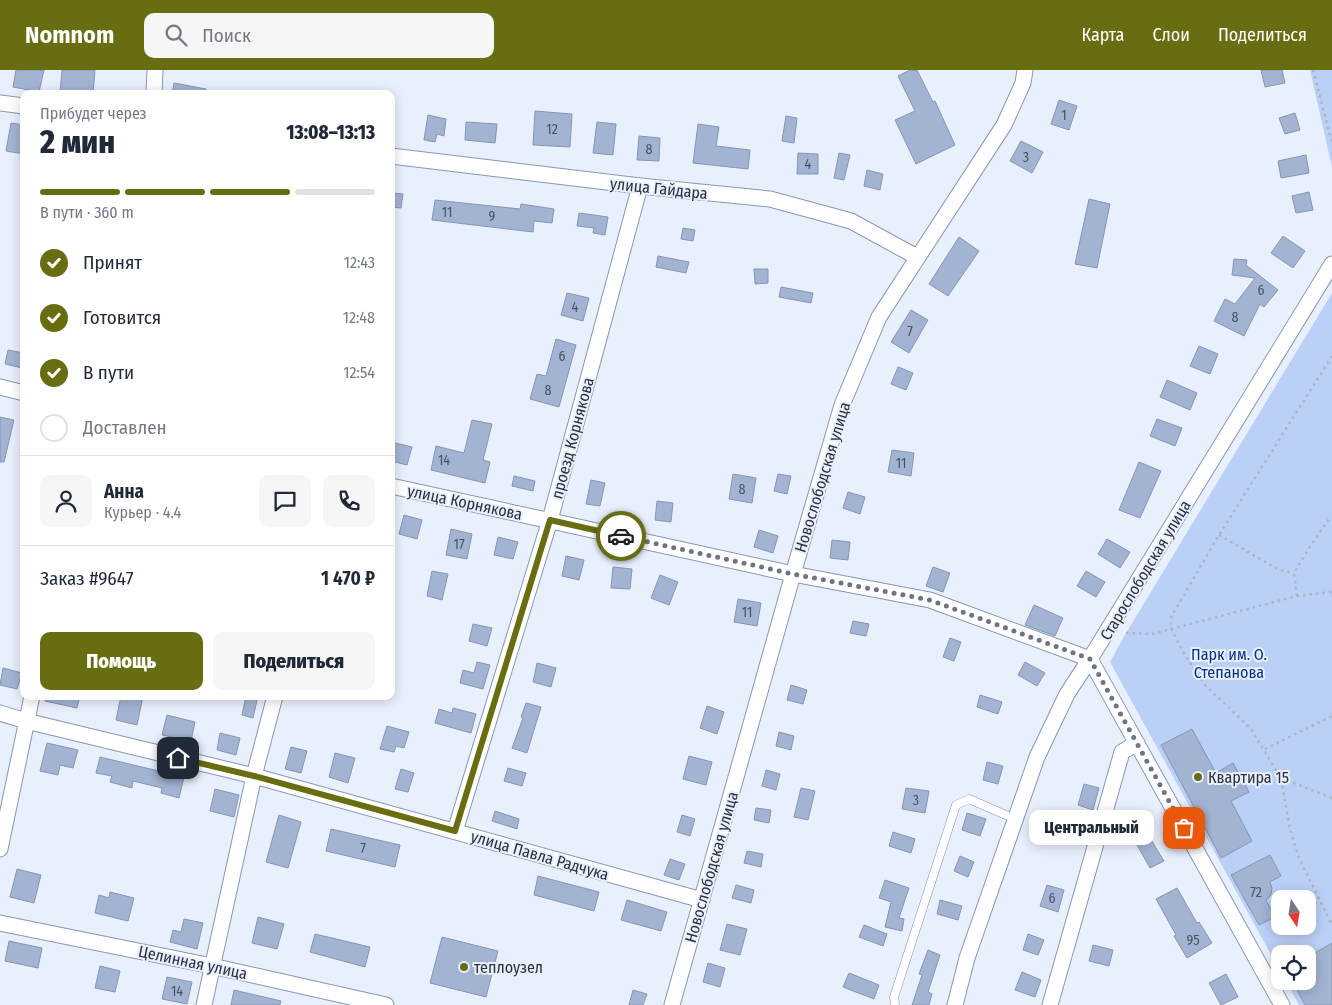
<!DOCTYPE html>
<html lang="ru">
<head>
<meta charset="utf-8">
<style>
  :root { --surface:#fff; --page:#f6f6f7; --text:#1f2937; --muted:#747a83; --line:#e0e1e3; --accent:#686d11 }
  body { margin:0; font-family:"Fira Sans Condensed",sans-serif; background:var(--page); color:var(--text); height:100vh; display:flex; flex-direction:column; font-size:19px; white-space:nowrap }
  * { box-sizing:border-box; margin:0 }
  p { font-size:16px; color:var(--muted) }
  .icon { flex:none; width:28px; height:28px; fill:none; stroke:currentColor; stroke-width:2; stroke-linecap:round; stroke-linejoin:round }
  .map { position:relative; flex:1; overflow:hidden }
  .side { position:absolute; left:20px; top:20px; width:375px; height:610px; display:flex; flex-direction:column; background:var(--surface); border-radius:10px; box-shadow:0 2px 12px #0003 }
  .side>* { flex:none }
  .needle { width:32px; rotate:168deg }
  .tools { position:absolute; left:1271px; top:820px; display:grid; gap:10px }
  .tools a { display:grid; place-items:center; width:45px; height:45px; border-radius:10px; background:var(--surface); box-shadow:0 2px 12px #0003; font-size:25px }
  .pin { position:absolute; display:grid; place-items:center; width:42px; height:42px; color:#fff; margin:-21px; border-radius:10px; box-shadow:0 2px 8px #0006 }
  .courier { position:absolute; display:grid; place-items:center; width:50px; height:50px; margin:-25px; border:4px solid #686d11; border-radius:50%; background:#fff; color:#222; box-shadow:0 1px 6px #0007 }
  .bubble { position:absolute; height:35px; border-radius:10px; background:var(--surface); box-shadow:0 2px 12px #0003; font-size:16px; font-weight:800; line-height:35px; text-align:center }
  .head em { font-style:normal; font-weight:800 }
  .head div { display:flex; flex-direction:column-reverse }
  .head { display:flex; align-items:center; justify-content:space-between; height:85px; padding:0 20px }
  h1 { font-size:32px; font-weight:800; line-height:38px }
  .bar { display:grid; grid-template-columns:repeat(4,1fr); gap:8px 5px; align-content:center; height:60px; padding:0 20px }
  .bar i { height:6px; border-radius:4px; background:var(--line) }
  .bar .selected { background:var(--accent) }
  .bar p { grid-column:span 4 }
  .line { display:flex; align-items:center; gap:12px; padding:0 20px; border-top:1px solid var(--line) }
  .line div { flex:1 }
  .round { display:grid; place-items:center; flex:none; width:52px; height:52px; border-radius:10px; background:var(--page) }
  ol { padding:0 20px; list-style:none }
  li { display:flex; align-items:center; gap:15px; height:55px }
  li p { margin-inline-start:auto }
  li .icon { padding:5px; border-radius:50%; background:var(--accent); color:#fff; stroke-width:4 }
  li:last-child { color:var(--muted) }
  li i { width:28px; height:28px; border:2px solid var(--line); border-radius:50% }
  .primary-button { display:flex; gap:10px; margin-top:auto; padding:10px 20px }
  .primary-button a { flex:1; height:58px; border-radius:10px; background:var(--accent); color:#fff; font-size:20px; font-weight:800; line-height:58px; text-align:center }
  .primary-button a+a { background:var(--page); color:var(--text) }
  header { display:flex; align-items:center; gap:30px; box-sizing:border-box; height:70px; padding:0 25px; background:var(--accent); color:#fff }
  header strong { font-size:24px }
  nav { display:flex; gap:28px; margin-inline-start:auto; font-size:18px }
  .search { width:350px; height:45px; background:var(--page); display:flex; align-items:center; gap:12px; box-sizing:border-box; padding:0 18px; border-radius:10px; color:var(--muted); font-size:19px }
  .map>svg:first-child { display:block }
  .green { fill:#bbd0f7; fill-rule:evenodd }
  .building { fill:#a3b4d2; stroke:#8696b3 }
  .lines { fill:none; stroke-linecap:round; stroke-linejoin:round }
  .service-casing { stroke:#8797b5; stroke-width:9 }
  .minor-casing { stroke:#8797b5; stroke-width:17 }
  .path { stroke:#adb4c1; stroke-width:2.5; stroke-dasharray:2.5 4; stroke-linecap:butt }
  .service { stroke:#fff; stroke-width:8 }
  .minor { stroke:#fff; stroke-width:15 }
  .done { stroke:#6e7481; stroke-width:5; stroke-dasharray:0 9 }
  .route { stroke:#686d11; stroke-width:6 }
  .poi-dot { fill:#686d11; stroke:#e9f0fd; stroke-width:2 }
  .labels { text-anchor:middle; stroke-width:4; stroke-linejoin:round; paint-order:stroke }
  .number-label { font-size:14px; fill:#495263 }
  .street-label { font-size:16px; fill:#2b313e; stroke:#e9f0fd }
  .park-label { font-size:16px; fill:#093189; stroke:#e9f0fd }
  .poi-label { font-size:16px; fill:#2b313e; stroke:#e9f0fd; text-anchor:start }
</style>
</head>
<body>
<header>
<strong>Nomnom</strong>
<div class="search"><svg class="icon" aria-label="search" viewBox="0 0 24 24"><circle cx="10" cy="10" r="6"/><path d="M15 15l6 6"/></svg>Поиск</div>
<nav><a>Карта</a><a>Слои</a><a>Поделиться</a></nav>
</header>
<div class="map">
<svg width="1332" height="935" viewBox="0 0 1332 935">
  <rect width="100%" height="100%" fill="#e9f0fd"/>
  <path class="green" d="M1310 0H1332V97Z
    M1332 223V935H1299L1286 911H1308V884H1280V901L1110 592 1126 563ZM1280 829H1308V856H1280Z"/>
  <path class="building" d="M16 0H44L39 22 13 17Z
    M62 0H95L93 24 60 22Z
    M910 0H917L933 32 935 31 955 75 916 94 895 50 915 41 898 6Z
    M1261 0H1282L1285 13 1265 17Z
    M174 13 206 19 205 24H172Z
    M1059 30 1077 36 1069 60 1051 54Z
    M535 41 572 44 570 77 533 75Z
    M1295 43 1300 60 1285 64 1279 48Z
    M428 45 446 49 444 66 437 64 435 72 424 70Z
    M786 46 797 48 794 73 782 71Z
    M466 52 497 54 495 73 465 70Z
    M597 52 616 54 613 85 593 83Z
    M11 53 24 55V84L6 81Z
    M698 54 719 57 716 76 750 80 748 99 693 93Z
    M639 66 660 68 659 91 637 90Z
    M1021 71 1043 82 1032 103 1010 91Z
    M798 83 818 84V104H797Z
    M839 83 850 85 844 110 834 108Z
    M1306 85 1309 103 1281 108 1278 91Z
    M867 100 883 104 880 120 864 116Z
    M1309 122 1313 140 1296 143 1292 126Z
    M391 123 403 124 401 138 391 137Z
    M1089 129 1110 134 1097 198 1075 194Z
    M435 130 520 139 521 134 554 139 552 153 534 151 533 162 432 150Z
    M579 143 608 147 605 165 593 163 594 158 577 156Z
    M683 158 695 160 693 171 681 169Z
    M1283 166 1305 181 1293 198 1271 183Z
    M959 167 979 181 948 226 929 214Z
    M658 186 689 192 686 203 656 197Z
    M1234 189 1247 190 1246 195 1278 220 1264 237 1260 234 1244 266 1214 251 1225 229 1235 234 1255 208 1232 205Z
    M754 199H768V213L755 214Z
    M781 217 813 223 811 233 779 227Z
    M567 223 589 228 583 251 561 245Z
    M911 240 928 250 909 283 891 272Z
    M556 269 576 275 559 337 530 329 537 304 546 306Z
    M1199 276 1218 284 1210 304 1190 296Z
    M8 280 24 283 22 298 5 294Z
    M898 297 913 303 906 320 891 314Z
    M1167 310 1197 323 1190 340 1160 327Z
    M0 347 14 350 4 392H0Z
    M1157 349 1182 358 1175 376 1150 366Z
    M472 350 492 354 483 390 490 392 485 413 431 400 436 376 464 383Z
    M391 372 412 377 407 395 391 391Z
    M892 380 914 383 911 406 888 402Z
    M1139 392 1161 401 1140 448 1119 440Z
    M733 404 756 408 752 433 729 429Z
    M778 404 791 406 787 424 774 421Z
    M514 406 535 411 533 421 512 416Z
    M591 410 605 413 600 436 586 434Z
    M848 422 865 427 860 444 843 438Z
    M657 431 673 433 671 452 655 450Z
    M404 445 422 450 417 469 399 464Z
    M451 459 472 464 467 489 446 485Z
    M759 460 778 466 773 483 754 477Z
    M498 467 518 472 513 489 494 485Z
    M1107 469 1130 482 1120 498 1098 484Z
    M832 470 850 472 848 490 830 488Z
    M566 486 584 490 579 510 562 506Z
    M613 497 632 499 630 519 611 518Z
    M933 497 950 503 943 522 926 516Z
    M432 501 448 504 442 530 427 526Z
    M1086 501 1105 512 1096 527 1077 516Z
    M660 505 678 512 669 535 651 528Z
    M738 529 761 533 757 556 734 552Z
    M1034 535 1063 548 1055 566 1025 555Z
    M853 551 869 554 866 566 850 563Z
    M473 554 492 558 487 576 469 571Z
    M950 568 961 572 954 591 943 587Z
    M477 592 490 595 483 619 460 613 463 600 474 603Z
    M1025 592 1045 603 1037 616 1018 605Z
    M537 593 556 598 551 617 533 612Z
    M3 598 22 603 17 619 0 615Z
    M791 615 807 620 803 634 787 630Z
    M980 625 1002 632 998 644 977 637Z
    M45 626H80L77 638 45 631Z
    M121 626H143L137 655 116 650Z
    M246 626H258L253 648 242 645Z
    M526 633 541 637 527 683 512 678 523 648 521 647Z
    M707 636 724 642 717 664 700 658Z
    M453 638 476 644 471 663 435 653 439 639 452 643Z
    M167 645 195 652 191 671 162 665Z
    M387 656 409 662 404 678 396 676 394 682 380 679Z
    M1192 659 1216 703 1233 693 1249 722 1231 731 1252 771 1221 788 1161 675Z
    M779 662 794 666 791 680 776 676Z
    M220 663 240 668 236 685 217 680Z
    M47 673 78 680 73 698 60 695 58 705 40 701Z
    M291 677 307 681 301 703 285 699Z
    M335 683 355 688 348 713 329 707Z
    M689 686 712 692 706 715 683 709Z
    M100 687 184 707 179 728 161 723 162 718 133 711 132 718 110 712 112 706 96 703Z
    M987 692 1003 696 998 714 983 710Z
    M508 698 526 703 522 716 504 711Z
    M401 699 414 703 408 722 395 719Z
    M766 700 780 704 776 720 762 716Z
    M1084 714 1099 718 1093 740 1078 735Z
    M801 718 815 721 808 750 794 747Z
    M906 718 929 721 925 743 902 739Z
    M215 719 239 725 234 747 210 741Z
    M756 738 771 740 769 753 754 750Z
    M495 741 519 749 517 759 492 751Z
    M967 743 986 749 980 766 962 760Z
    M279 745 301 752 288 798 266 792Z
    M682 745 695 749 690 766 677 762Z
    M331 759 400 775 395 797 326 781Z
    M893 762 915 769 911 783 889 776Z
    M1150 768 1164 791 1150 798 1137 775Z
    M747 781 763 784 761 797 744 793Z
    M1270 785 1281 806 1270 812 1272 818 1271 825 1266 830 1275 847 1259 855 1231 805Z
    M960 786 974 792 968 807 954 801Z
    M670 789 685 794 679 810 664 805Z
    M17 799 41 805 34 833 10 827Z
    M538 806 599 822 594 841 534 825Z
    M885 810 909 818 899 848 904 849 902 861 885 857 891 832 879 828Z
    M736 815 754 820 751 833 732 828Z
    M1047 815 1064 820 1058 842 1040 836Z
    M1177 818 1197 853 1199 852 1212 873 1187 888 1174 866 1176 865 1156 829Z
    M110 822 134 828 128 851 95 843 99 825 109 828Z
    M627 830 667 842 661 861 621 850Z
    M940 830 962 836 958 850 937 844Z
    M258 847 284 854 277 879 252 873Z
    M184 849 203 853 197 879 170 872 173 860 181 862Z
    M727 854 747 859 740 885 720 880Z
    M864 855 887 864 883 876 859 867Z
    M315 864 370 877 365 897 310 882Z
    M1028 864 1044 870 1038 885 1023 880Z
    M442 867 498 881 486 927 430 913Z
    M9 871 42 878 38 898 5 891Z
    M1332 873V935H1305L1292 911H1308V887Z
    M1093 875 1113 880 1109 896 1089 891Z
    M928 880 940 885 928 922 932 924 929 935H912L922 905 919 904Z
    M708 893 725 898 720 917 703 912Z
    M100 896 120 901 115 922 95 918Z
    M1022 902 1041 910 1035 927 1015 920Z
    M849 903 879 915 874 929 843 917Z
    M1226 904 1238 927 1221 935 1209 913Z
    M167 907 192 912 187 934 162 929Z
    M234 920 281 931 280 935H231Z
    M633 920 647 924 643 935H629Z"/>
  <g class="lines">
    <g class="service-casing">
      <path id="service" d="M895 935 894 927 956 735 969 729 1015 749"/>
    </g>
    <g class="minor-casing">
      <path id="minor" d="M154 24 155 0
        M0 33 24 36
        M391 86 640 116 770 129 851 151 917 187
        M0 317 24 323
        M391 416 793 504 930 530 1090 589 1282 935
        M0 643 26 651 254 706 702 830
        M455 761 550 450 640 116
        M0 779 32 626
        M0 853 212 896 386 935
        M204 935 254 706 275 626
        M672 935 793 504 842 335 879 247 1004 55 1023 13 1025 0
        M955 935 967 888 1037 687 1067 624 1090 589 1332 194
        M1050 935 1122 682 1137 673"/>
    </g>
    <path class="path" d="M1313 0 1332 73
      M1332 286 1219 465 1171 547V558L1183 582 1205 615 1251 659 1281 708 1290 759 1299 788 1332 855
      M1219 465 1279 500 1294 503
      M1297 526 1294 503 1311 475 1329 449 1332 448
      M1126 563 1152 564 1297 526 1332 522
      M1265 679 1332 646
      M1281 708 1332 728"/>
    <use href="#service" class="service"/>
    <use href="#minor" class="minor"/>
  </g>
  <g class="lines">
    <path class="done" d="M621 466 793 504 930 530 1090 589 1184 758"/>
    <path class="route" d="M178 688 254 706 455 761 550 450 621 466"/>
  </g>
  <g class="poi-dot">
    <circle cx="1198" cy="707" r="5"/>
    <circle cx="464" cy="897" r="5"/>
  </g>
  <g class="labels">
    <g class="number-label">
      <text x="1064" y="50">1</text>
      <text x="552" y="64">12</text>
      <text x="649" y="84">8</text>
      <text x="1026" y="92">3</text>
      <text x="808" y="99">4</text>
      <text x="447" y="147">11</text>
      <text x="492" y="151">9</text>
      <text x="1261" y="225">6</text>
      <text x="575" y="242">4</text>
      <text x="1235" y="252">8</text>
      <text x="910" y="266">7</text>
      <text x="562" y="291">6</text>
      <text x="548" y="325">8</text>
      <text x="444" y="395">14</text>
      <text x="901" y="398">11</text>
      <text x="742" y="424">8</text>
      <text x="459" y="479">17</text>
      <text x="747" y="547">11</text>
      <text x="916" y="735">3</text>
      <text x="363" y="783">7</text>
      <text x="1256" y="827">72</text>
      <text x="1052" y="833">6</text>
      <text x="1193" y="875">95</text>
      <text x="177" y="926">14</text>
    </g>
    <g class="street-label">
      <text transform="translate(659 118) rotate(6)" y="6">улица Гайдара</text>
      <text transform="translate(572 368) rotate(-75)" y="6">проезд Корнякова</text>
      <text transform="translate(822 407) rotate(-73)" y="6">Новослободская улица</text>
      <text transform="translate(465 432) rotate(12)" y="6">улица Корнякова</text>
      <text transform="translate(1145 500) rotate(-59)" y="6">Старослободская улица</text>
      <text transform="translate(540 785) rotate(16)" y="6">улица Павла Радчука</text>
      <text transform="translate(711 797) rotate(-74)" y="6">Новослободская улица</text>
      <text transform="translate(193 892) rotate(12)" y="6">Целинная улица</text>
    </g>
    <g class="park-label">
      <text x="1229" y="590">Парк им. О.<tspan x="1229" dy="18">Степанова</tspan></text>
    </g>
    <g class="poi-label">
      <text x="1208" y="713">Квартира 15</text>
      <text x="474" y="903">теплоузел</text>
    </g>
  </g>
</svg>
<div class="tools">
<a><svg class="needle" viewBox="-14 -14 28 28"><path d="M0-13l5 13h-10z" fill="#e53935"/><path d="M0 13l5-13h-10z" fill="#747a83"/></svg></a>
<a><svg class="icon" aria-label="locate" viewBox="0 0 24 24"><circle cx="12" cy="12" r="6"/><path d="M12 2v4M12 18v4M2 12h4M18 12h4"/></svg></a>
</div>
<div class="pin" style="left:1184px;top:758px;background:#ea580c"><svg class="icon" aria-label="bag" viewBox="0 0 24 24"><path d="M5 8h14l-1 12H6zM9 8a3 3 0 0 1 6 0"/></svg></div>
<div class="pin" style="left:178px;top:688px;background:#1f2937"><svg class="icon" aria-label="home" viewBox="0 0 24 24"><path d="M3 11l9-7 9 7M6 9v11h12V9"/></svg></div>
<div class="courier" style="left:621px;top:466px"><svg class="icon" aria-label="car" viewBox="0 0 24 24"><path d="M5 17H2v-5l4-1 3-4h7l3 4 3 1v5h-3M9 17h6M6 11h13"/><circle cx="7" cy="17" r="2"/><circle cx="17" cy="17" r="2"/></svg></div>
<div class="bubble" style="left:1029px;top:740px;width:125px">Центральный</div>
<section class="side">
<div class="head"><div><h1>2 мин</h1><p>Прибудет через</p></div><em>13:08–13:13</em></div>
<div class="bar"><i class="selected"></i><i class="selected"></i><i class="selected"></i><i></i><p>В пути · 360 m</p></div>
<ol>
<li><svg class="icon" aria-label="check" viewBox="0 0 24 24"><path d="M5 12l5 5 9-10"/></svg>Принят<p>12:43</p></li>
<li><svg class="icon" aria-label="check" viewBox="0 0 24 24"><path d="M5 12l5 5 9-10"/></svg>Готовится<p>12:48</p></li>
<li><svg class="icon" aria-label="check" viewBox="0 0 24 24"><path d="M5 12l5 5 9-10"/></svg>В пути<p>12:54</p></li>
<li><i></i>Доставлен</li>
</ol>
<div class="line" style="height:90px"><a class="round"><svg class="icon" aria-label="person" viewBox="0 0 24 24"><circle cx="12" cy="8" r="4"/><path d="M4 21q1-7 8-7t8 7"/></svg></a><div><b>Анна</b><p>Курьер · 4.4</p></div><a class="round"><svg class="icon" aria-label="chat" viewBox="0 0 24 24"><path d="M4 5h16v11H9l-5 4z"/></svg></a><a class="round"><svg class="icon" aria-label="phone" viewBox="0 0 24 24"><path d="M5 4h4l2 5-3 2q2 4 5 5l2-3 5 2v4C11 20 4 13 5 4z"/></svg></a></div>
<div class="line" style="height:65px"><div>Заказ #9647</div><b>1 470 ₽</b></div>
<div class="primary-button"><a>Помощь</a><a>Поделиться</a></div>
</section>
</div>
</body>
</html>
